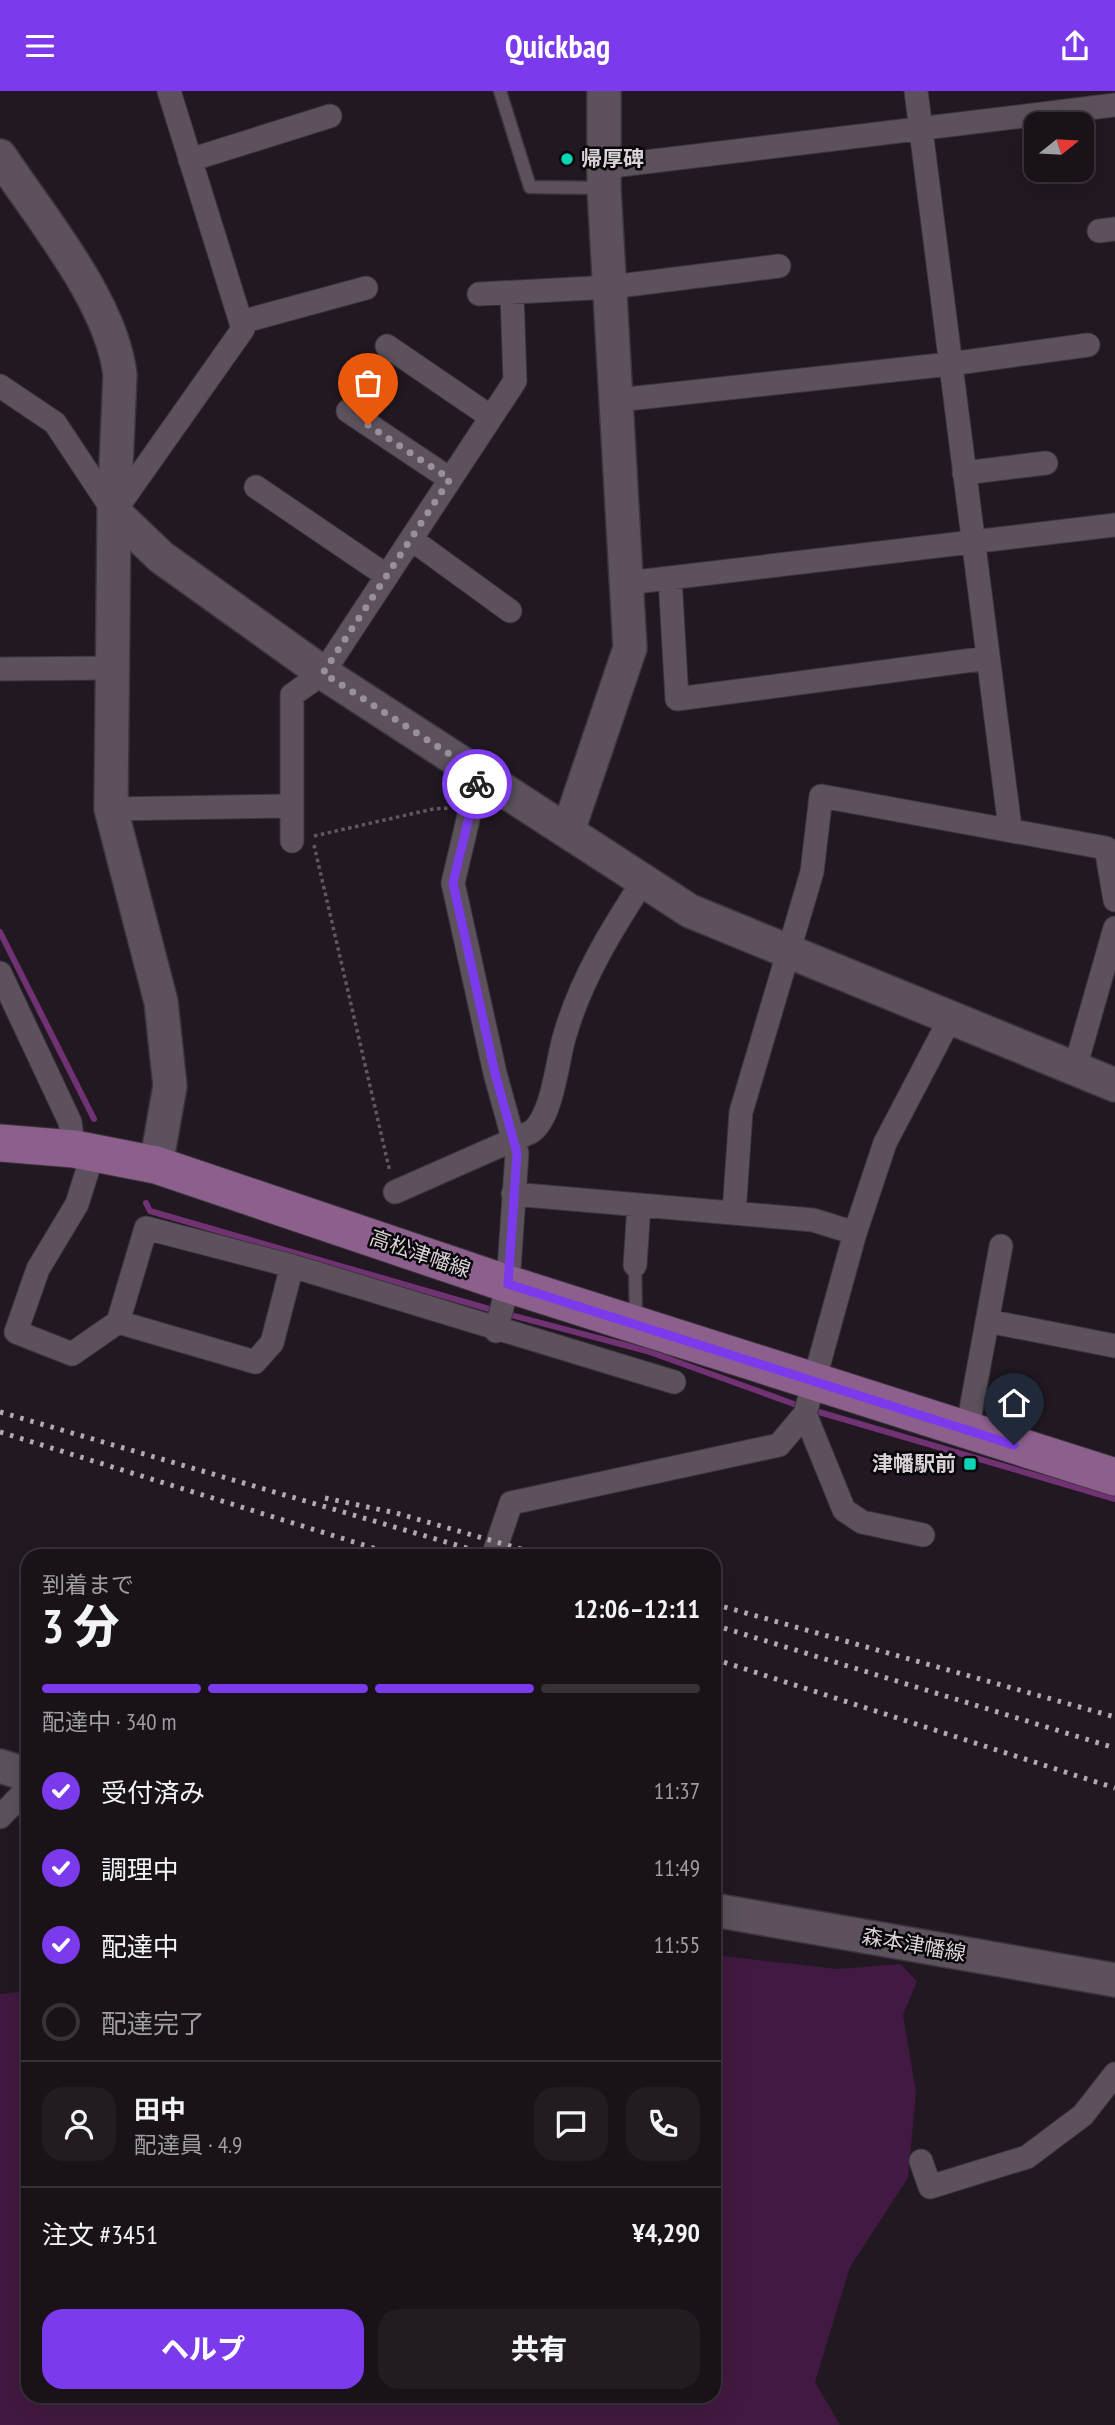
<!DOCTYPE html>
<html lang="ja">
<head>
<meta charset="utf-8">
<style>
  :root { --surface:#191219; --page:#221b22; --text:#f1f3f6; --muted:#9f9ea2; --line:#373238; --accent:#7c3aed }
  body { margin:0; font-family:"PT Sans Narrow","Noto Sans JP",sans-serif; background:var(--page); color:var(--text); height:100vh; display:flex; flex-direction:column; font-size:26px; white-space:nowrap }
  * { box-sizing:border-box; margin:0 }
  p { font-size:23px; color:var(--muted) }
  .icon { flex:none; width:38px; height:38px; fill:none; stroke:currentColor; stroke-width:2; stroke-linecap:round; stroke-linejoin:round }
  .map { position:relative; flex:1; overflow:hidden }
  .panel { position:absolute; left:21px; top:1458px; width:700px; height:854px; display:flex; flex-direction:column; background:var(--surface); border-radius:21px; box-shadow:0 7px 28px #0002,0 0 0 2px var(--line) }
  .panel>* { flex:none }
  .needle { width:46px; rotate:72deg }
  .buttons { position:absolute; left:1024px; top:21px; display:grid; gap:14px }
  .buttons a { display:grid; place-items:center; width:70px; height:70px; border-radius:14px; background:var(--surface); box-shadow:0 7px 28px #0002,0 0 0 2px var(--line); font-size:35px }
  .pin { position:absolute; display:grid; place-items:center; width:60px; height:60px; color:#fff; margin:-72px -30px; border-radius:50% 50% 50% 0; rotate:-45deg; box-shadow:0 0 7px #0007 }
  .pin .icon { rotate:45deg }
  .courier { position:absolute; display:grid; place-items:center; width:70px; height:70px; margin:-35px; border:5px solid #7c3aed; border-radius:50%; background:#fff; color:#222; box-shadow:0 2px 9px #0007 }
  .overview em { font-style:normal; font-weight:800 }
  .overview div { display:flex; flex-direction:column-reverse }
  .overview { display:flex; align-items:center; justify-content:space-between; height:119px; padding:0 21px }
  h1 { font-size:46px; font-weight:800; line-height:52px }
  .bar { display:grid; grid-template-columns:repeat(4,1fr); gap:10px 7px; align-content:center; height:84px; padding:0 21px }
  .bar i { height:9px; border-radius:5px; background:var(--line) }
  .bar .on { background:var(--accent) }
  .bar p { grid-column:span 4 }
  .line { display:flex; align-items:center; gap:18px; padding:0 21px; border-top:2px solid var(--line) }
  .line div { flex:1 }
  .round { display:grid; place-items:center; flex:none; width:74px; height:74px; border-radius:21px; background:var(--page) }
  ol { padding:0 21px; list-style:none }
  li { display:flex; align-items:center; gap:21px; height:77px }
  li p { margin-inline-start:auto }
  li .icon { padding:7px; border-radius:50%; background:var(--accent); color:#fff; stroke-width:4 }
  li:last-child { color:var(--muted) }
  li i { width:38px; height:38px; border:4px solid var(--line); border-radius:50% }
  .primary-button { display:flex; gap:14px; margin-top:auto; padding:14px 21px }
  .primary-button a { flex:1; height:80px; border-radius:21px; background:var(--accent); color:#fff; font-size:28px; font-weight:800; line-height:80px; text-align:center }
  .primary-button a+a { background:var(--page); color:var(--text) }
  header { display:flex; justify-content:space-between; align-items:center; height:91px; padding:0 21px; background:var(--accent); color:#fff; font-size:32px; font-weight:800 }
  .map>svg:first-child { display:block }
  .green { fill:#411942 }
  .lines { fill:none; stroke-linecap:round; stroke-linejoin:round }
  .stream { stroke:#713273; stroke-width:6 }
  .lane-casing { stroke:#3c353c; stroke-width:15 }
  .street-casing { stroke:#3c353c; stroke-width:25 }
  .secondary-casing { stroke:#3c353c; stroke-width:36 }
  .primary-casing { stroke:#3c353c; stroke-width:39 }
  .path { stroke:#605860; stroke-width:3.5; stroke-dasharray:3.5 3.5; stroke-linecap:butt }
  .lane { stroke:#5c515c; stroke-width:12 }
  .street { stroke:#5c515c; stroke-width:23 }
  .secondary { stroke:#5c515c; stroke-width:33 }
  .primary { stroke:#8d5f8d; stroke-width:37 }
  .rail { stroke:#b2aab2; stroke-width:5; stroke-dasharray:3.5 7; stroke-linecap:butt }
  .done { stroke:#999199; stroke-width:7; stroke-dasharray:0 12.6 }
  .route { stroke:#7c3aed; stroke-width:9 }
  .poi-dot { fill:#0bd5b5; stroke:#090609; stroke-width:2.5 }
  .labels { text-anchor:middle; stroke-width:5; stroke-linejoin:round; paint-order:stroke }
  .poi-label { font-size:21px; font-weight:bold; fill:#d9d2d9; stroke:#090609; text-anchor:start }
  .street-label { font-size:21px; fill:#d9d2d9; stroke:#090609 }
</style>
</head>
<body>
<header><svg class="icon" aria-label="menu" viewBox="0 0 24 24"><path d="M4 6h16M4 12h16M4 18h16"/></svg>Quickbag<svg class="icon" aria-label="share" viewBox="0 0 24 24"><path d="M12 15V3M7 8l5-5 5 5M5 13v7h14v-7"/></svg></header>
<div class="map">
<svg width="1115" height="2334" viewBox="0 0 1115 2334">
  <rect width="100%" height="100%" fill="#211821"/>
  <path class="green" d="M714 1864 838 1878 900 1873 917 1890 903 1924 916 2001 908 2087 850 2176 815 2291 840 2334H0V1903L28 1900V2305H714Z"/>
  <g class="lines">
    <path class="stream" d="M0 841 94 1028
      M146 1112 150 1120 496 1220
      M507 1223 647 1260 794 1313
      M819 1321 1115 1408"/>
    <g class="lane-casing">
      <path id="lane" d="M500 0 530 96 604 97
        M635 1174 636 1230"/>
    </g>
    <g class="street-casing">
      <path id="street" d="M916 0 1010 737
        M190 69 330 25
        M604 76 1115 14
        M1099 140 1115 138
        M479 203 611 196 779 175
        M241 231 366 197
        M387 255 491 326
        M0 295 55 332 114 421 243 238 169 0
        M618 309 950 273 1088 254
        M348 320 450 388
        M964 382 1046 372
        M256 396 387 485
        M411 448 510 520
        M670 487 677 608 988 567
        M627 492 1115 434
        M0 578 112 577
        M479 682 453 792 495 982 517 1062 508 1193 496 1240
        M111 718 291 715
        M292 750V604L323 582 515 290 512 203
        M0 882 70 1031 74 1058
        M1075 977 1115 837
        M93 1062 77 1113 38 1178 16 1241 72 1263 118 1231 255 1271 272 1252 292 1175
        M395 1101 531 1041C552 1027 557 972 564 947 580 890 611 839 644 789
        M513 1103 813 1129 855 1142
        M734 1122 741 1021 812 781 821 705 1106 757 1115 809
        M635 1174 639 1114
        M988 1230 1115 1255
        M118 1231 146 1137 292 1175 674 1291
        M805 1323 844 1419 862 1431 923 1444
        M967 1340 1001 1155
        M493 1465 511 1412 779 1354 805 1323 855 1142 885 1052 951 926
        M0 1726 28 1697
        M921 2070 930 2096 1027 2066 1083 2024 1115 1983"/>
    </g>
    <g class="secondary-casing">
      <path id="secondary" d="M0 65C41 127 112 211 120 284L114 421 111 718 161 911 170 995 156 1074
        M114 421 161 466 323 582 690 820 1115 994
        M568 740 630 557 604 97V0
        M0 1675 28 1684
        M714 1819 1115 1889"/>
    </g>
    <g class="primary-casing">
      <path id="primary" d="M0 1052 74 1058 156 1074 508 1193 1115 1386"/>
    </g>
    <path class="path" d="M314 745 433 718 450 717
      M314 754 390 1081"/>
    <use href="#lane" class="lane"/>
    <use href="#street" class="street"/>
    <use href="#secondary" class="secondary"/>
    <use href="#primary" class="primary"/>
    <path class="rail" d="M0 1321 494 1465
      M0 1341 399 1465
      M325 1407 396 1422 545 1465
      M714 1513 1115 1626
      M714 1534 1115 1657
      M714 1568 1115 1697"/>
  </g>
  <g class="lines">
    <path class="done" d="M368 334 450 388 323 582 479 682 477 693"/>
    <path class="route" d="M477 693 453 792 495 982 517 1062 508 1193 1014 1354"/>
  </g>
  <g class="poi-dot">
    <circle cx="567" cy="68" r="7"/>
    <rect x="963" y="1366" width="14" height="14" rx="3.5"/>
  </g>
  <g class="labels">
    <g class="poi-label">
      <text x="581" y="75">帰厚碑</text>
      <text x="956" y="1380" text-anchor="end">津幡駅前</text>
    </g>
    <g class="street-label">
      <text transform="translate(420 1163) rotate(19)" y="7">高松津幡線</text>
      <text transform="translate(914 1854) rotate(10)" y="7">森本津幡線</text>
    </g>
  </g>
</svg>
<div class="buttons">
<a><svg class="needle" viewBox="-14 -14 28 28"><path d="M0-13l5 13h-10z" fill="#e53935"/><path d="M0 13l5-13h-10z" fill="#9f9ea2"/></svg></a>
</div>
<div class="pin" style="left:368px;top:334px;background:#ea580c"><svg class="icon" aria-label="bag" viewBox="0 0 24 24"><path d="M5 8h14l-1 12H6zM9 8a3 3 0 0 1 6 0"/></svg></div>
<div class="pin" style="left:1014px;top:1354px;background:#1f2937"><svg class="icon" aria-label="home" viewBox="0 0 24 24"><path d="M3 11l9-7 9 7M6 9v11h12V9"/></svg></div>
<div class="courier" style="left:477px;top:693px"><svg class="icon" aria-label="bike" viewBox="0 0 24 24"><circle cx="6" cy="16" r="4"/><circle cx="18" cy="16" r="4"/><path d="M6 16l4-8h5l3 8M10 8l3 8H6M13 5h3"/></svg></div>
<section class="panel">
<div class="overview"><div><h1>3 分</h1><p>到着まで</p></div><em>12:06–12:11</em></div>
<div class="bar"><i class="on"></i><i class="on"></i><i class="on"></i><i></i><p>配達中 · 340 m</p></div>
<ol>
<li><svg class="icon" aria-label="check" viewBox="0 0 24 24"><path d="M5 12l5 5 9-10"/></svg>受付済み<p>11:37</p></li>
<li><svg class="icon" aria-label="check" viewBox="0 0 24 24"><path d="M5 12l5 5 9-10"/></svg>調理中<p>11:49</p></li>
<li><svg class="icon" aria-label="check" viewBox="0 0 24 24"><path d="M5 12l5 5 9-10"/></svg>配達中<p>11:55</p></li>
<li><i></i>配達完了</li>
</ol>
<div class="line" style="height:126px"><a class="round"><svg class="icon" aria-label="person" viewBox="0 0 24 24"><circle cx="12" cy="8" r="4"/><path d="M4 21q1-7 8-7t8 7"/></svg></a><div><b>田中</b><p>配達員 · 4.9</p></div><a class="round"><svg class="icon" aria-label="chat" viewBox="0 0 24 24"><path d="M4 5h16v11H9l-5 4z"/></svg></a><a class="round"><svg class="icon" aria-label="phone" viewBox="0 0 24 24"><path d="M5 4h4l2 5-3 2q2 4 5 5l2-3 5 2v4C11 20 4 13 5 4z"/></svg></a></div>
<div class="line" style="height:91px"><div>注文 #3451</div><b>¥4,290</b></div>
<div class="primary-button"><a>ヘルプ</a><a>共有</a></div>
</section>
</div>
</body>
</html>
